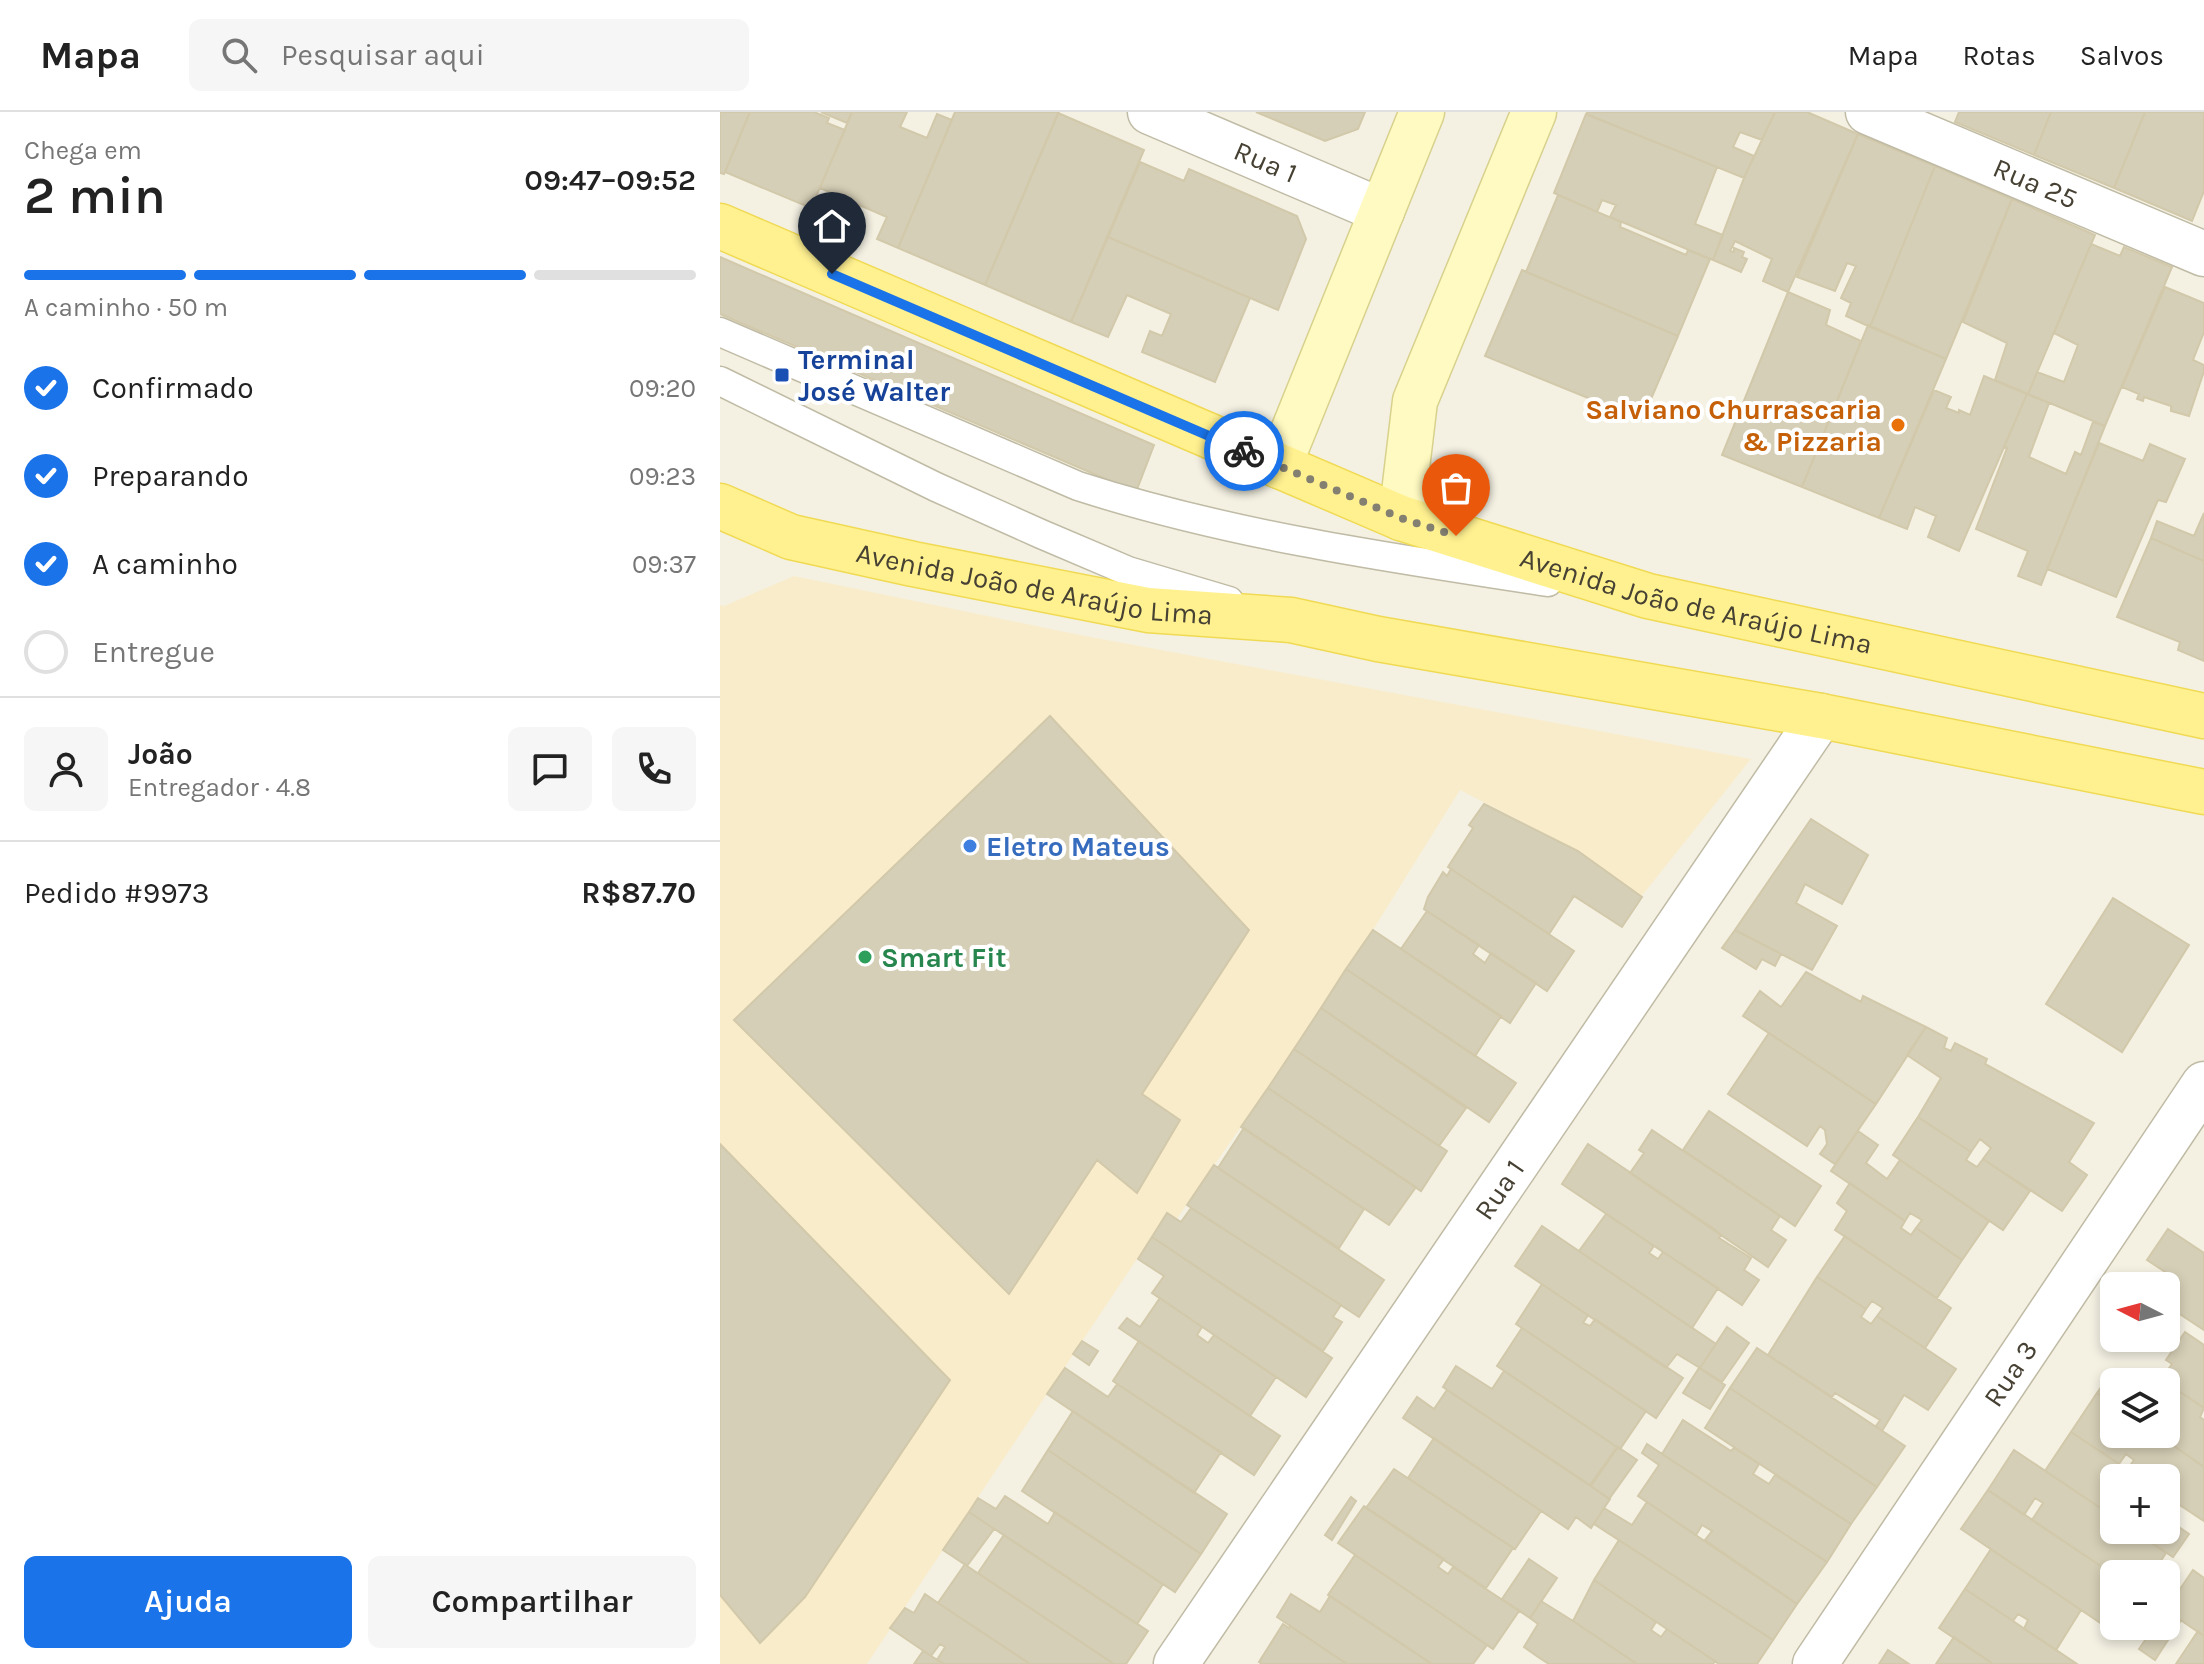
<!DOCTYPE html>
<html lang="pt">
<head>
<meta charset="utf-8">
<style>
  :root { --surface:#fff; --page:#f6f6f6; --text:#222; --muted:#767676; --line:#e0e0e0; --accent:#1a73e8 }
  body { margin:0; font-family:Karla,sans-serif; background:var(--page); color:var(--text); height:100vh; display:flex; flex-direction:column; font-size:30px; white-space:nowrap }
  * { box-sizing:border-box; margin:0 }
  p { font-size:26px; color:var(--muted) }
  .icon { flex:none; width:44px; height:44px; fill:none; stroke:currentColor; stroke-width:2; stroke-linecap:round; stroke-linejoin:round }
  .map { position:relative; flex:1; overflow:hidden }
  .sheet { display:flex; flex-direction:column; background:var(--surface); width:720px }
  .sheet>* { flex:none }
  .needle { width:52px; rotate:276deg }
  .buttons { position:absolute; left:1380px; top:1160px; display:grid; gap:16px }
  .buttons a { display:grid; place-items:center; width:80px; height:80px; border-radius:12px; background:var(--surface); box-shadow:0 4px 12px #0003; font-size:40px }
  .pin { position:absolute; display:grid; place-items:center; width:68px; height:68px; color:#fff; margin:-82px -34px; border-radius:50% 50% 50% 0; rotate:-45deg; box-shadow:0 0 8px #0007 }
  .pin .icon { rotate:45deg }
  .courier { position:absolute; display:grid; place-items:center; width:80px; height:80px; margin:-40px; border:6px solid #1a73e8; border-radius:50%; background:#fff; color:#222; box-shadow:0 2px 10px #0007 }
  .overview em { font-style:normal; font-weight:600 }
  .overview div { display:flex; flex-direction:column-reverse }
  .overview { display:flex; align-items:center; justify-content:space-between; height:136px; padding:0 24px }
  h1 { font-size:52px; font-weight:600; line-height:60px }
  .bar { display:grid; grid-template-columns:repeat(4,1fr); gap:12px 8px; align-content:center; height:96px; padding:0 24px }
  .bar i { height:10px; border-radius:6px; background:var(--line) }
  .bar .on { background:var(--accent) }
  .bar p { grid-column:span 4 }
  .line { display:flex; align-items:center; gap:20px; padding:0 24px; border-top:2px solid var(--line) }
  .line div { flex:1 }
  .round { display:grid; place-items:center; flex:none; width:84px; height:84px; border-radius:12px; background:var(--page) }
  ol { padding:0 24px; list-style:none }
  li { display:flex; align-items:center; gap:24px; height:88px }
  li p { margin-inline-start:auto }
  li .icon { padding:8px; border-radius:50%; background:var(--accent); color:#fff; stroke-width:4 }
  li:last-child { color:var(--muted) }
  li i { width:44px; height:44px; border:4px solid var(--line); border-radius:50% }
  .button { display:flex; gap:16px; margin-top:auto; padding:16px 24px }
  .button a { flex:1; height:92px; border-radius:12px; background:var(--accent); color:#fff; font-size:32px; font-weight:600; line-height:92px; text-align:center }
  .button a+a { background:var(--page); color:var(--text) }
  header { display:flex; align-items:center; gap:48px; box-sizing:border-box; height:112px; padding:0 40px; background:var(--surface); border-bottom:2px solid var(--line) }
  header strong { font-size:38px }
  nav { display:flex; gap:44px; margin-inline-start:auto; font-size:28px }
  .search { width:560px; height:72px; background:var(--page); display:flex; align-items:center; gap:20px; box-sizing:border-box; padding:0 28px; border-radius:12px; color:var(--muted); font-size:30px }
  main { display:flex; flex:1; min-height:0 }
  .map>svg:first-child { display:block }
  .commercial { fill:#f9eccb }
  .building { fill:#d6cfb7; stroke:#d2c8aa; stroke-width:2 }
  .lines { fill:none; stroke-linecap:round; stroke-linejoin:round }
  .lane-casing { stroke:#c0bba5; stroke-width:31 }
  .street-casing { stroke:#c0bba5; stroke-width:47 }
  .secondary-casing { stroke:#d8d18d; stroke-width:47 }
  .primary-casing { stroke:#f0da54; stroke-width:47 }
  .lane { stroke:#fff; stroke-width:28 }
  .street { stroke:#fff; stroke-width:44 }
  .secondary { stroke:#fffac1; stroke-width:44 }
  .primary { stroke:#fff190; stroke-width:44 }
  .done { stroke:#837f71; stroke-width:8; stroke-dasharray:0 14.4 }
  .route { stroke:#1a73e8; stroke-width:10 }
  .transit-dot { fill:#1a4fb4; stroke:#fff; stroke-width:3 }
  .food-dot { fill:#e8710a; stroke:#fff; stroke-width:3 }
  .shop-dot { fill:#3f7fe0; stroke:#fff; stroke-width:3 }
  .leisure-dot { fill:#2e9e5b; stroke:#fff; stroke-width:3 }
  .labels { text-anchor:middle; stroke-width:8; stroke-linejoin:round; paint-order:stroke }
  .street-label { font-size:28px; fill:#464133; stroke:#fff }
  .transit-label { font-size:28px; font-weight:bold; fill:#164399; stroke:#fff; text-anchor:start }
  .food-label { font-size:28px; font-weight:bold; fill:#c56008; stroke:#fff; text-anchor:end }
  .shop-label { font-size:28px; font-weight:bold; fill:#366cbe; stroke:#fff; text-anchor:start }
  .leisure-label { font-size:28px; font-weight:bold; fill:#27864d; stroke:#fff; text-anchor:start }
</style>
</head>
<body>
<header>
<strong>Mapa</strong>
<div class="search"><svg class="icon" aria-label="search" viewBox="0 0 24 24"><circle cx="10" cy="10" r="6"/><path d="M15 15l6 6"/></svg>Pesquisar aqui</div>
<nav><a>Mapa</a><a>Rotas</a><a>Salvos</a></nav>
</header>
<main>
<section class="sheet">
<div class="overview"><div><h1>2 min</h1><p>Chega em</p></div><em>09:47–09:52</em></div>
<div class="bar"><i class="on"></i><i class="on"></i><i class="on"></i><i></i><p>A caminho · 50 m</p></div>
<ol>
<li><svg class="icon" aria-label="check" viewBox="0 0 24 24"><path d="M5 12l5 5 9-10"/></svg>Confirmado<p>09:20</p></li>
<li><svg class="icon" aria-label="check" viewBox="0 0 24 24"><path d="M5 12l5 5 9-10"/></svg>Preparando<p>09:23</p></li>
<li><svg class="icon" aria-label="check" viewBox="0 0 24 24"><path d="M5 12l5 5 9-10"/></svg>A caminho<p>09:37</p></li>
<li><i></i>Entregue</li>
</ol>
<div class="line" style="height:144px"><a class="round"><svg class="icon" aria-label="person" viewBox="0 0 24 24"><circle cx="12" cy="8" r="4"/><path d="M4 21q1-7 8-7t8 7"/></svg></a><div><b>João</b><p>Entregador · 4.8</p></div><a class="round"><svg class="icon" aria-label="chat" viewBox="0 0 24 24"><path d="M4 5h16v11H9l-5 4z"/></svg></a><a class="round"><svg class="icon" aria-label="phone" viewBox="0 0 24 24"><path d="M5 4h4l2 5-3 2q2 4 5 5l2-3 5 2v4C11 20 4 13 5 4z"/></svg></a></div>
<div class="line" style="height:104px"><div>Pedido #9973</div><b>R$87.70</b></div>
<div class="button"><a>Ajuda</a><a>Compartilhar</a></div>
</section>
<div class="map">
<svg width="1484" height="1552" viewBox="0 0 1484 1552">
  <rect width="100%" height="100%" fill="#f4f1e3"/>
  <path class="commercial" d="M74 464 360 523 1031 647 921 785 858 739 740 678 653 818 548 976 456 1108 447 1102 147 1552H0V493L4 494Z"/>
  <path class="building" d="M0 0H30L4 62 0 61Z
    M30 0H94L109 6 107 11 125 18 91 96 5 60Z
    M101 0H132L127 11Z
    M132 0H187L180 15 207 26 217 2 232 8 178 136 157 127 167 105 100 76Z
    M235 0H339L265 173 178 136Z
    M536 0H645L638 17 605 29Z
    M867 0H1055L1042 28 1020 20 1013 35 1034 44 1024 66 868 3Z
    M1055 0H1087L1138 22 1068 180 1043 169 1052 147 1015 129 1010 139 1014 140V136L1024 140 1022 145 1027 147 1021 160 993 148 1024 66Z
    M1239 0H1331L1314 43 1235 10Z
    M1331 0H1425L1394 76 1314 43Z
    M1425 0H1484V79L1472 109 1394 76Z
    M338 1 424 38 351 210 265 173Z
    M866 2 997 55 975 112 1003 123 993 148 890 105 896 93 882 88 877 100 834 81Z
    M1138 22 1215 54 1150 215 1126 204 1131 191 1121 186 1136 154 1127 151 1115 179 1077 165Z
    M420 50 464 69 469 57 577 104 586 127 558 198 388 125Z
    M1215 54 1292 87 1226 247 1150 215Z
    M838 83 901 110 900 115 966 143 968 138 990 147 958 224 806 160Z
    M1292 87 1375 123 1308 282 1275 268 1287 231 1243 210Z
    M388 125 530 186 495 270 422 240 430 219 442 224 451 202 407 183 388 225 351 210Z
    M1371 132 1400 144 1404 135 1452 155 1385 314 1308 282 1317 260 1344 270 1358 233 1334 221Z
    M0 145 434 333 416 380 0 202Z
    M802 158 958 224 922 308 765 244Z
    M1445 175 1484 191V220L1473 248 1484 253V259L1469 304 1451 299V294L1424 285 1423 289 1417 287 1419 282 1402 275Z
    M1068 180 1110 198 1106 213 1141 229 1082 375 1002 343Z
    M1148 213 1226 247 1159 406 1082 375Z
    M1264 264 1307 282 1239 439 1208 425 1216 404 1195 395 1187 417 1159 406 1214 278 1231 285 1226 296 1239 301V298L1250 303Z
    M1307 282 1329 291 1309 345 1346 362 1355 340 1361 343 1373 310 1385 314 1321 473 1298 464 1308 439 1256 417 1287 336 1284 335Z
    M1379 331 1423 349 1430 332 1465 347 1446 390 1438 388 1396 485 1327 457Z
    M1484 401V449L1431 426 1437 409 1474 424Z
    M1431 426 1484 449V549L1458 538 1460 530 1397 505Z
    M330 604 529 818 422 982 460 1008 417 1081 377 1048 289 1182 14 908Z
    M764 692 858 739 922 785 902 815 854 784 829 822 728 755 753 716 749 713Z
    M1091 707 1148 743 1122 792 1085 772 1076 791 1117 814 1092 858 1015 818Z
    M731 757 854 839 827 879 704 797 708 785 723 760 727 764Z
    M1393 786 1469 833 1402 940 1326 892Z
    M707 799 759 833 753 842 765 851 771 841 816 871 790 911 681 837Z
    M653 818 781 904 755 944 626 857Z
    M1015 818 1061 842 1055 854 1042 847 1036 857 1002 836Z
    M626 857 796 971 769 1010 601 896Z
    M1086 860 1141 890 1143 884 1206 915 1156 992 1023 904 1040 879 1061 895Z
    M601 896 746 996 719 1034 574 937Z
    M1206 915 1227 926 1224 936 1231 939 1235 931 1267 947 1265 952 1374 1011 1349 1050 1367 1063 1342 1099 1263 1047 1271 1036 1260 1027 1251 1040 1198 1005 1221 966 1187 943Z
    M1049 921 1156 992 1115 1052 1100 1042 1107 1032 1105 1018 1100 1014 1087 1034 1008 982Z
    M574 937 727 1039 701 1079 548 976Z
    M548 976 696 1075 669 1113 521 1015Z
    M989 999 1101 1074 1075 1114 963 1038Z
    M1198 1005 1251 1040 1246 1048 1257 1055 1263 1047 1310 1079 1283 1118 1173 1043Z
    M524 1016 644 1097 619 1136 498 1056Z
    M932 1018 1060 1104 1051 1118 1066 1128 1048 1155 910 1061 924 1041 919 1038Z
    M1138 1019 1158 1033 1146 1051 1167 1067 1180 1048 1269 1109 1242 1148 1196 1116 1202 1108 1190 1101 1185 1109 1111 1059Z
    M0 1032 230 1268 85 1485 40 1531 0 1483Z
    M868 1032 994 1117 1001 1123 999 1126 1031 1146 1024 1158 1039 1168 1022 1193 842 1072Z
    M494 1053 664 1168 639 1205 467 1093Z
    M1130 1071 1185 1109 1181 1116 1191 1123 1196 1116 1242 1148 1217 1186 1115 1118 1127 1099 1117 1091Z
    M471 1096 621 1193 613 1205 622 1210 603 1239 432 1125 447 1101 461 1110Z
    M886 1102 934 1134 929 1141 938 1147 943 1140 998 1176 972 1216 859 1139Z
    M822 1114 996 1232 980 1256 957 1242 946 1256 795 1154Z
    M1448 1117 1484 1141V1218L1446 1193V1181L1456 1167 1427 1148Z
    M1125 1124 1231 1196 1205 1236 1157 1204 1163 1196 1152 1189 1146 1197 1097 1165Z
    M432 1125 612 1246 586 1285 432 1181 444 1164 418 1147Z
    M1097 1165 1146 1197 1141 1205 1151 1212 1157 1204 1236 1257 1208 1298 1184 1283 1162 1319 1156 1314 1160 1308 1115 1281 1112 1285 1048 1243Z
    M822 1172 868 1203 863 1211 870 1214 875 1207 963 1266 936 1306 796 1212Z
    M440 1186 482 1215 477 1223 488 1231 494 1223 556 1265 530 1304 399 1216 407 1206 420 1215Z
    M1007 1215 1029 1231 1002 1270 980 1256Z
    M802 1216 926 1299 900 1337 777 1254Z
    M1465 1220 1484 1233V1296L1441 1267 1452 1252 1446 1248Z
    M362 1229 378 1239 369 1253 353 1242Z
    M419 1229 560 1324 534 1363 393 1269Z
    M1037 1236 1185 1334 1157 1375 1010 1276Z
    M736 1254 772 1277 784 1259 897 1335 870 1373 723 1275Z
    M345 1256 388 1285 397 1272 501 1340 474 1381 327 1282Z
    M979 1256 1005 1273 990 1297 963 1281Z
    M1393 1258 1412 1270H1394V1293L1377 1281Z
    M1439 1266 1441 1267 1484 1296 1480 1305 1484 1308V1355L1437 1322H1446V1270H1436Z
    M1010 1276 1157 1375 1131 1412 985 1316Z
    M727 1278 890 1387 871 1416 856 1405 848 1417 683 1306 697 1285 714 1297Z
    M1377 1281 1394 1293V1322H1437L1484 1355V1409L1446 1384V1366H1419L1407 1358 1414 1348 1406 1342 1399 1352 1351 1320Z
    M353 1299 507 1402 481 1442 328 1338Z
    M963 1308 1011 1339 1014 1336 1039 1352 1033 1362 1049 1372 1055 1363 1131 1412 1107 1450 942 1342Z
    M1351 1320 1398 1351 1393 1360 1402 1366H1394V1405L1325 1359Z
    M714 1326 821 1399 795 1437 688 1366Z
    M927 1332 1107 1450 1077 1492 985 1428 992 1419 982 1413 976 1423 918 1384 939 1353 922 1341Z
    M898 1335 917 1348 889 1387 871 1374Z
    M328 1338 481 1442 455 1480 302 1379Z
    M1294 1338 1394 1405V1418H1413L1446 1441 1432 1462 1394 1463 1312 1408 1323 1391 1315 1386 1304 1403 1268 1378Z
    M674 1357 793 1436 766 1476 646 1396Z
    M1268 1378 1394 1463V1494L1382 1512 1241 1417Z
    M285 1384 328 1412 335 1400 443 1472 417 1512 249 1400 258 1386 276 1397Z
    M631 1385 636 1389 612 1428 605 1423Z
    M927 1390 1077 1492 1053 1528 874 1412 884 1396 912 1413Z
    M644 1394 724 1447 718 1455 728 1462 733 1455 799 1499 773 1537 618 1431Z
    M249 1400 274 1417 247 1454 223 1438Z
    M1446 1406 1469 1422 1453 1445 1413 1418H1446Z
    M284 1423 428 1519 406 1552H394L258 1461Z
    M899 1428 1053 1528 1037 1552H999L874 1468Z
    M1271 1437 1361 1498 1336 1538 1304 1517 1308 1508 1298 1502 1293 1509 1245 1477Z
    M635 1443 767 1533 753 1552H712L608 1483Z
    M809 1447 837 1466 810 1506 782 1487Z
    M245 1452 247 1454 394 1552H310L218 1491Z
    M1473 1458 1484 1466V1524L1446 1498Z
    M874 1468 936 1510 931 1518 941 1525 947 1517 995 1549 993 1552H917L853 1509Z
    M1245 1477 1293 1509 1357 1552H1273L1219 1516Z
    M205 1482 218 1491 310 1552H224L217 1548 225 1535 220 1532 211 1544 170 1516 185 1496 194 1501Z
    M571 1482 600 1500 610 1484 712 1552H627L557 1505Z
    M821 1489 853 1509 917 1552H829L818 1545 804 1535 818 1512 810 1506Z
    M1446 1498 1461 1508 1435 1548 1419 1537 1435 1514H1446Z
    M563 1512 569 1516 570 1514 627 1552H542L539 1550Z
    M1478 1519 1484 1524V1552H1456Z
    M1234 1525 1273 1552H1216Z
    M1168 1538 1189 1552H1159Z
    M203 1539 211 1544 224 1552H194Z"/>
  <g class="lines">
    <g class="lane-casing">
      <path id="lane" d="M0 220 358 374C510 423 670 446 828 470
        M0 269 216 375 321 422 408 459 509 489"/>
    </g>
    <g class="street-casing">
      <g id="street">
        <path id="s1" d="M430 0 662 99"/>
        <path id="s2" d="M1148 0 1484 142"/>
        <path id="s3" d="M456 1552 1101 604"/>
        <path id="s4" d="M1095 1552 1484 972"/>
      </g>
    </g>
    <g class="secondary-casing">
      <path id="secondary" d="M559 354 702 0
        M681 406 695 289 814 0"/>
    </g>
    <g class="primary-casing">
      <g id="primary">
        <path id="s5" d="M0 114 681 406 928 484 1484 604"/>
        <path id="s6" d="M0 394 71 425 193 452 428 498 571 508 658 527 1101 604 1484 680"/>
      </g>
    </g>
    <use href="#lane" class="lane"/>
    <use href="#street" class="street"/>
    <use href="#secondary" class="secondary"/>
    <use href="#primary" class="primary"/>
  </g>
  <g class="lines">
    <path class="done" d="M524 339 681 406 736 424"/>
    <path class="route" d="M112 162 524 339"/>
  </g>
  <rect class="transit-dot" x="54" y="255" width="16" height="16" rx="4"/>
  <circle class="food-dot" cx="1178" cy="313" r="8"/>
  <circle class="shop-dot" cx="250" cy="734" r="8"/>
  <circle class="leisure-dot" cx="145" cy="845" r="8"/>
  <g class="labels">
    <g class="street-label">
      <text dy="10" stroke="none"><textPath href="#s1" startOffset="126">Rua 1</textPath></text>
      <text dy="10" stroke="none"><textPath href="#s2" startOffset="182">Rua 25</textPath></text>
      <text dy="10" stroke="none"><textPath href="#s6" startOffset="326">Avenida João de Araújo Lima</textPath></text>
      <text dy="10" stroke="none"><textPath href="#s5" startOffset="1048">Avenida João de Araújo Lima</textPath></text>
      <text dy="10" stroke="none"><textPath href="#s3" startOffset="574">Rua 1</textPath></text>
      <text dy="10" stroke="none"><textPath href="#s4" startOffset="350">Rua 3</textPath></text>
    </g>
    <g class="transit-label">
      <text x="78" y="257">Terminal<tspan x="78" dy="32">José Walter</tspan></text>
    </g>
    <g class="food-label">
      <text x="1162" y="307">Salviano Churrascaria<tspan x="1162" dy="32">&amp; Pizzaria</tspan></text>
    </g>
    <g class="shop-label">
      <text x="266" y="744">Eletro Mateus</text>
    </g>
    <g class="leisure-label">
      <text x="161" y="855">Smart Fit</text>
    </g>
  </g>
</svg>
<div class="buttons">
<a><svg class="needle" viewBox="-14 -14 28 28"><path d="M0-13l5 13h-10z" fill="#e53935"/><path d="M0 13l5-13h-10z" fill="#767676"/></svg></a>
<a><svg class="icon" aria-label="layers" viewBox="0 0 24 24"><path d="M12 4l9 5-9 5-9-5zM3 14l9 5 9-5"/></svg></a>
<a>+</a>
<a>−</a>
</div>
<div class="pin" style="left:736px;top:424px;background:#ea580c"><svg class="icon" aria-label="bag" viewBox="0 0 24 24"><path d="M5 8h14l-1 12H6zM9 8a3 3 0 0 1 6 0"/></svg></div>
<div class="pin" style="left:112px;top:162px;background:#1f2937"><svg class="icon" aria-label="home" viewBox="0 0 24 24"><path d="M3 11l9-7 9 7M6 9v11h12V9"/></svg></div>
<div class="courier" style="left:524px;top:339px"><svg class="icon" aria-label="bike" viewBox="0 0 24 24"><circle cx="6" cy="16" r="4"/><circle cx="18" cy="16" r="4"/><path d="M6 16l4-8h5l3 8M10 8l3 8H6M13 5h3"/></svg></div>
</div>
</main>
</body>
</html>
